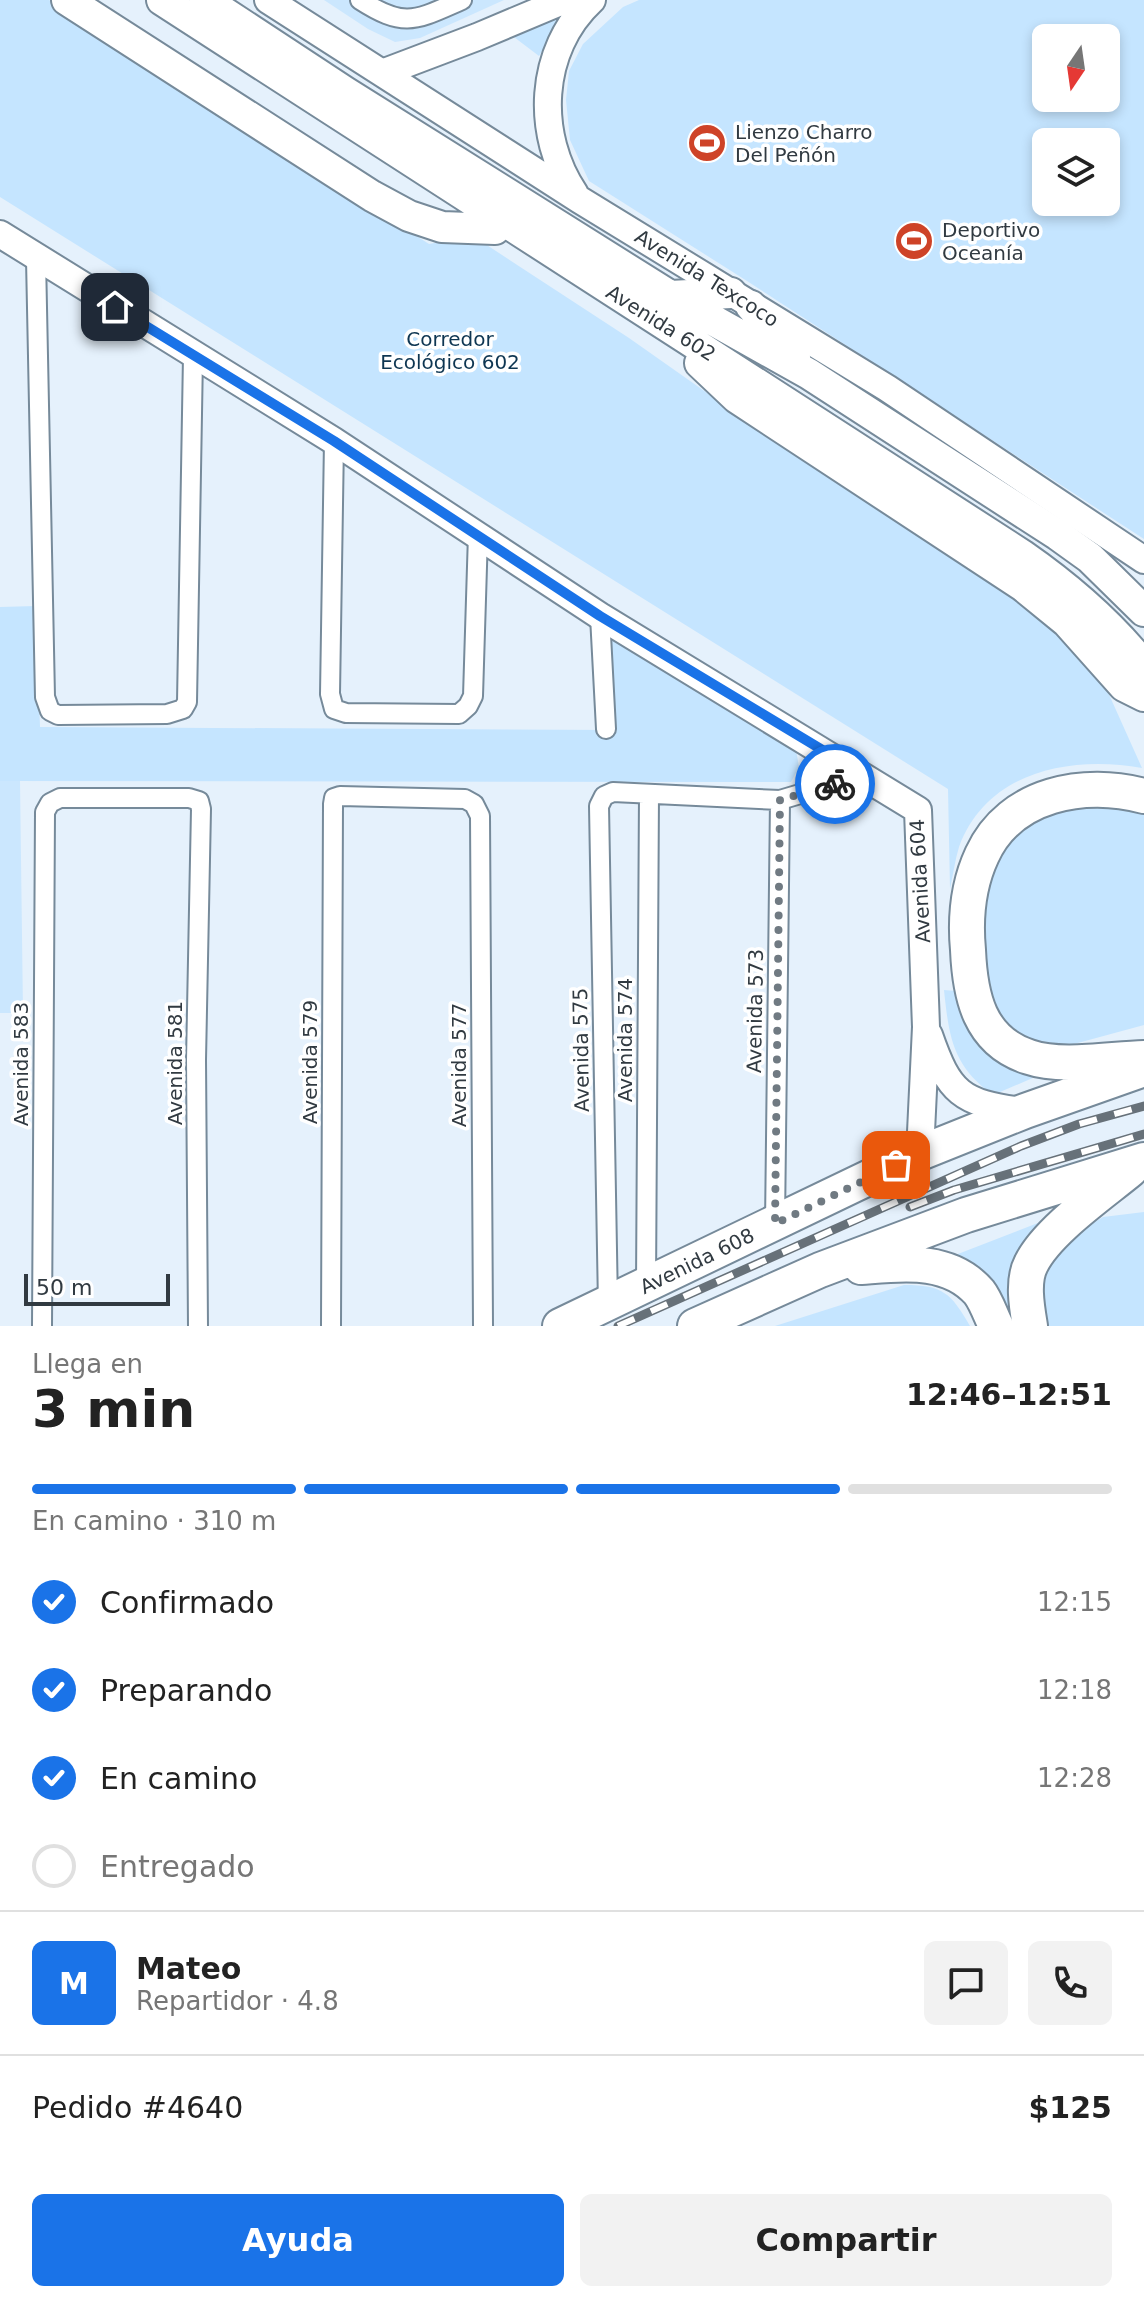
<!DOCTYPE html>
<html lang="es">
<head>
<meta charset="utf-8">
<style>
  :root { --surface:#fff; --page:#f2f2f2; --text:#222; --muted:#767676; --line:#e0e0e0; --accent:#1a73e8 }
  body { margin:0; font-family:"DejaVu Sans",sans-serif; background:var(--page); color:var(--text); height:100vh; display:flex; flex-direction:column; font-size:30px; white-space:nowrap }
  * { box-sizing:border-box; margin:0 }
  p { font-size:26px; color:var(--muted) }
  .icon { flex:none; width:44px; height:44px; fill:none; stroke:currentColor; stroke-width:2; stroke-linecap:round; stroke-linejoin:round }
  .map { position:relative; height:1326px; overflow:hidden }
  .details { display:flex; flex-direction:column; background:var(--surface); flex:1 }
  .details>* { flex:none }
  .needle { width:52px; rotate:193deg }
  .controls { position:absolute; left:1032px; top:24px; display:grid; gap:16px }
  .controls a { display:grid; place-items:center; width:88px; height:88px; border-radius:12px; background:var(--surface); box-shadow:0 4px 12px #0003; font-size:40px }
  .scale { position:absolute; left:24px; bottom:20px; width:146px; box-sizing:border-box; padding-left:8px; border:4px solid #313a41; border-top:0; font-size:22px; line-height:28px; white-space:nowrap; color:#313a41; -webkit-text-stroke:6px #fff; paint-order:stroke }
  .pin { position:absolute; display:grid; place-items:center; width:68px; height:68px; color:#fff; margin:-34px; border-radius:16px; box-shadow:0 4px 12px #0006 }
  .courier { position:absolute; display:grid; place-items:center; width:80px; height:80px; margin:-40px; border:6px solid #1a73e8; border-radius:50%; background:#fff; color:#222; box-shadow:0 2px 10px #0007 }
  .summary em { font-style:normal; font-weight:700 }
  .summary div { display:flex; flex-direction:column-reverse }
  .summary { display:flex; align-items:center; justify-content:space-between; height:136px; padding:0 32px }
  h1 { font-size:52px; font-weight:700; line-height:60px }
  .bar { display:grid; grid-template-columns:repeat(4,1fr); gap:12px 8px; align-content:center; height:96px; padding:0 32px }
  .bar i { height:10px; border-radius:6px; background:var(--line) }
  .bar .active { background:var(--accent) }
  .bar p { grid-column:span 4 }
  .line { display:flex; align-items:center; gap:20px; padding:0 32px; border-top:2px solid var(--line) }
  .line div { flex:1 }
  .round { display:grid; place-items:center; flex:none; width:84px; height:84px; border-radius:12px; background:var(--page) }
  ol { padding:0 32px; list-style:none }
  li { display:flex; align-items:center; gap:24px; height:88px }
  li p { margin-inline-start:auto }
  li .icon { padding:8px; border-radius:50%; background:var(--accent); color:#fff; stroke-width:4 }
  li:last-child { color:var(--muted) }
  li i { width:44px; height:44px; border:4px solid var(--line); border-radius:50% }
  .cta { display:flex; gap:16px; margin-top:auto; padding:16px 32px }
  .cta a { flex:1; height:92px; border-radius:12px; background:var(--accent); color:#fff; font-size:32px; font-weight:700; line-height:92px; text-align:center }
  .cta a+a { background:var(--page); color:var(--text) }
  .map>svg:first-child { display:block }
  .built { fill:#cbe7fe }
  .green { fill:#c5e5ff; fill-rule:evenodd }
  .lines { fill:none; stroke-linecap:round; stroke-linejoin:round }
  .street-casing { stroke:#768a9a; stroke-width:22 }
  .secondary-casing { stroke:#768a9a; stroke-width:30 }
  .primary-casing { stroke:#768a9a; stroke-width:34 }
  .highway-casing { stroke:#768a9a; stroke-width:38 }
  .street { stroke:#fff; stroke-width:18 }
  .secondary { stroke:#fff; stroke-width:26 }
  .primary { stroke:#fff; stroke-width:30 }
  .highway { stroke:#fff; stroke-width:34 }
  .rail-casing { stroke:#677179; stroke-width:9 }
  .rail { stroke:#fff; stroke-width:6; stroke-dasharray:18; stroke-linecap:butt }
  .done { stroke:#707a82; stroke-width:8; stroke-dasharray:0 14.4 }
  .route { stroke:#1a73e8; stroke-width:10 }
  .labels { text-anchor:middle; stroke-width:7; stroke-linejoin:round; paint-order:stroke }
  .poi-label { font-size:20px; fill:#313a41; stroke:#fff; text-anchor:start }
  .street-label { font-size:20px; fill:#313a41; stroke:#fff }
  .park-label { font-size:20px; fill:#0e3652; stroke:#fff }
</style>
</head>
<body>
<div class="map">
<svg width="1144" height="1326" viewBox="0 0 1144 1326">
  <rect width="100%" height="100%" fill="#e5f1fc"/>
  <path class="built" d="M324 0H504L420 38 395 42 368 29Z
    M0 781H20L23 1013H0Z"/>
  <path class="green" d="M0 0H49L429 244 473 236 629 338 794 454 1020 599 1053 627 1107 690 1142 768C1071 755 987 771 959 847 955 860 953 875 950 889L948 789 0 197Z
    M639 0H1144V539L747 281 589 181 570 140 566 100 569 71 583 44 623 7ZM1046 38H1106V98H1046ZM1046 142H1106V202H1046Z
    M579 1 553 33 539 56 506 31Z
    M36 606 40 727 611 730 609 632 796 750 799 767 791 782 0 781V607Z
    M1090 802 1144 811V1025L1063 1047 1026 1041 1005 1028 990 1005 979 930 989 868 1020 829 1040 816Z
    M944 990 956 991 1013 1067 1035 1077 993 1095C953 1066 949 1038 944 990Z
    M1144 1212V1326H1040V1279L1070 1237 1103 1217Z
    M1043 1221 1016 1326H1011L945 1259Z
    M904 1285C943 1285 951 1293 970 1326H775Z"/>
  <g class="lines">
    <g class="street-casing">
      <path id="street" d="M360 0C405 29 416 20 462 0
        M36 259 45 697 50 711 58 715 167 714 183 709 187 702 193 356
        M334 441 330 694 334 709 346 713 459 714 468 706 473 696 478 534
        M600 616 606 729
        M775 1224 780 800
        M646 1286 649 794
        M608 1305 599 806 604 796 613 792 780 800 864 775
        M42 1326 45 812 50 803 60 798H189L199 801 201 809 196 1060 198 1326
        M331 1326 333 804 334 798 340 796 465 799 474 804 480 816 483 1326"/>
    </g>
    <g class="secondary-casing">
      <path id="secondary" d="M268 0 580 200 887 388 1144 560
        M382 73 477 37 565 0
        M575 194C535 135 538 50 592 0
        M0 234 334 441 600 616 918 810 926 1027 920 1153
        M929 1035C949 1093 961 1103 1022 1111"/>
    </g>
    <g class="primary-casing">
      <path id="primary" d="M67 0 372 196 409 216 442 227 495 229
        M162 0 1022 555C1068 587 1109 622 1144 666
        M205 0 345 92 670 296 809 374 1058 535 1090 558 1144 611
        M670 296 731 293
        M751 306 795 357
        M700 363 737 398 1023 586 1067 622 1124 686 1144 696"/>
    </g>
    <g class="highway-casing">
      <path id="highway" d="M1144 1058C1109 1059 1061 1068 1029 1057 979 1041 970 996 968 950 965 918 968 885 982 855 1010 793 1085 780 1144 796
        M861 1267C901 1264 948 1257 979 1292 986 1301 991 1316 996 1326
        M560 1326 920 1153 1025 1111 1144 1069
        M695 1326 820 1270 966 1215 1144 1160
        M1030 1326C1027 1308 1022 1281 1031 1264 1047 1231 1101 1194 1130 1170"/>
    </g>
    <use href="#street" class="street"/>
    <use href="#secondary" class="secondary"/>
    <use href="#primary" class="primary"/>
    <use href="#highway" class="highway"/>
    <g class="rail-casing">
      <path id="rail" d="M910 1207 954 1190 1144 1134
        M618 1326 1021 1146 1079 1124 1144 1106"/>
    </g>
    <use href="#rail" class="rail"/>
  </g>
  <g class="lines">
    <path class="done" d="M835 784 780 800 775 1224 896 1165"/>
    <path class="route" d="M115 307 334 441 600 616 864 775 835 784"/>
  </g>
  <defs>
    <g id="stadium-disc" transform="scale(2)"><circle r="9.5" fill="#ce4328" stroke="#fff"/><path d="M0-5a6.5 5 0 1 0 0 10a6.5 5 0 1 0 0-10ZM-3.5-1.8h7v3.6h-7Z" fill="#fff"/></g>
  </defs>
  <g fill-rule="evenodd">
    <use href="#stadium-disc" x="707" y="143"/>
    <use href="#stadium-disc" x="914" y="241"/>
  </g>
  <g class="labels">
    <g class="poi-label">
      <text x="735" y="139">Lienzo Charro<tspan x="735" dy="23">Del Peñón</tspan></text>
      <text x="942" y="237">Deportivo<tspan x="942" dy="23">Oceanía</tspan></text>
    </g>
    <g class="street-label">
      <text transform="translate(707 278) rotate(32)" y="7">Avenida Texcoco</text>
      <text transform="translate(661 323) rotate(32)" y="7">Avenida 602</text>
      <text transform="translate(920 881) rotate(-93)" y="7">Avenida 604</text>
      <text transform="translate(755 1011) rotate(-89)" y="7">Avenida 573</text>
      <text transform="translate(625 1040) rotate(-90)" y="7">Avenida 574</text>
      <text transform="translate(581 1050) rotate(-91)" y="7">Avenida 575</text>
      <text transform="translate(310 1062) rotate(-90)" y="7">Avenida 579</text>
      <text transform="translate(175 1063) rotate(-90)" y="7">Avenida 581</text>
      <text transform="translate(21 1064) rotate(-90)" y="7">Avenida 583</text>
      <text transform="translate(459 1065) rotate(-90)" y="7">Avenida 577</text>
      <text transform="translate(697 1261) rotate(-26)" y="7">Avenida 608</text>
    </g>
    <g class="park-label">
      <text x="450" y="346">Corredor<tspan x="450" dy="23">Ecológico 602</tspan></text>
    </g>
  </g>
</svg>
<div class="controls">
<a><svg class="needle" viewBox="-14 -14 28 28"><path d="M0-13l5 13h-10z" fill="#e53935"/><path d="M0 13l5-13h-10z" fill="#767676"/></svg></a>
<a><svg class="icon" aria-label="layers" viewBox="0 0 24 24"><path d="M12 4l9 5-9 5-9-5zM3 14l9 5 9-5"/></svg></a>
</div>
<div class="scale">50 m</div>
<div class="pin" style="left:896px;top:1165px;background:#ea580c"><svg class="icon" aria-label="bag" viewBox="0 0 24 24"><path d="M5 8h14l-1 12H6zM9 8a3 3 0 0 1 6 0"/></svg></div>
<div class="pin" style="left:115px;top:307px;background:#1f2937"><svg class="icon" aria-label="home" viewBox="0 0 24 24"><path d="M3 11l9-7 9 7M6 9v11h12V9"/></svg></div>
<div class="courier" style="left:835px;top:784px"><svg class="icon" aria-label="bike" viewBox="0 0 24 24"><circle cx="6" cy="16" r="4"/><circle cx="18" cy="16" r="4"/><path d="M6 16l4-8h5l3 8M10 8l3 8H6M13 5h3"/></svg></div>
</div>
<section class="details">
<div class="summary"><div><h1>3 min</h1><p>Llega en</p></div><em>12:46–12:51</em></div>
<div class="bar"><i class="active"></i><i class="active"></i><i class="active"></i><i></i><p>En camino · 310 m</p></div>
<ol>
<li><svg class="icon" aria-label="check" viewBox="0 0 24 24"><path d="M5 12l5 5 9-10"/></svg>Confirmado<p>12:15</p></li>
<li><svg class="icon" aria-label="check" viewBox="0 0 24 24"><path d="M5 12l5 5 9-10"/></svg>Preparando<p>12:18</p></li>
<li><svg class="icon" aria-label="check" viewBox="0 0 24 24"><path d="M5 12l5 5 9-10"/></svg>En camino<p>12:28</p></li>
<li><i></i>Entregado</li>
</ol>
<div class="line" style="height:144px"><b class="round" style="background:var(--accent);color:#fff">M</b><div><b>Mateo</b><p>Repartidor · 4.8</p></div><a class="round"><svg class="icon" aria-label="chat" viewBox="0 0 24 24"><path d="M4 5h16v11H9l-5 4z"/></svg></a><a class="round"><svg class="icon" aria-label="phone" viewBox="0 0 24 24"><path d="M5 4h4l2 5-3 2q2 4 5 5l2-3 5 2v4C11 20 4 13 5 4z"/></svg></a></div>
<div class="line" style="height:104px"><div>Pedido #4640</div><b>$125</b></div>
<div class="cta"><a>Ayuda</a><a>Compartir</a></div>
</section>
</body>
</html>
